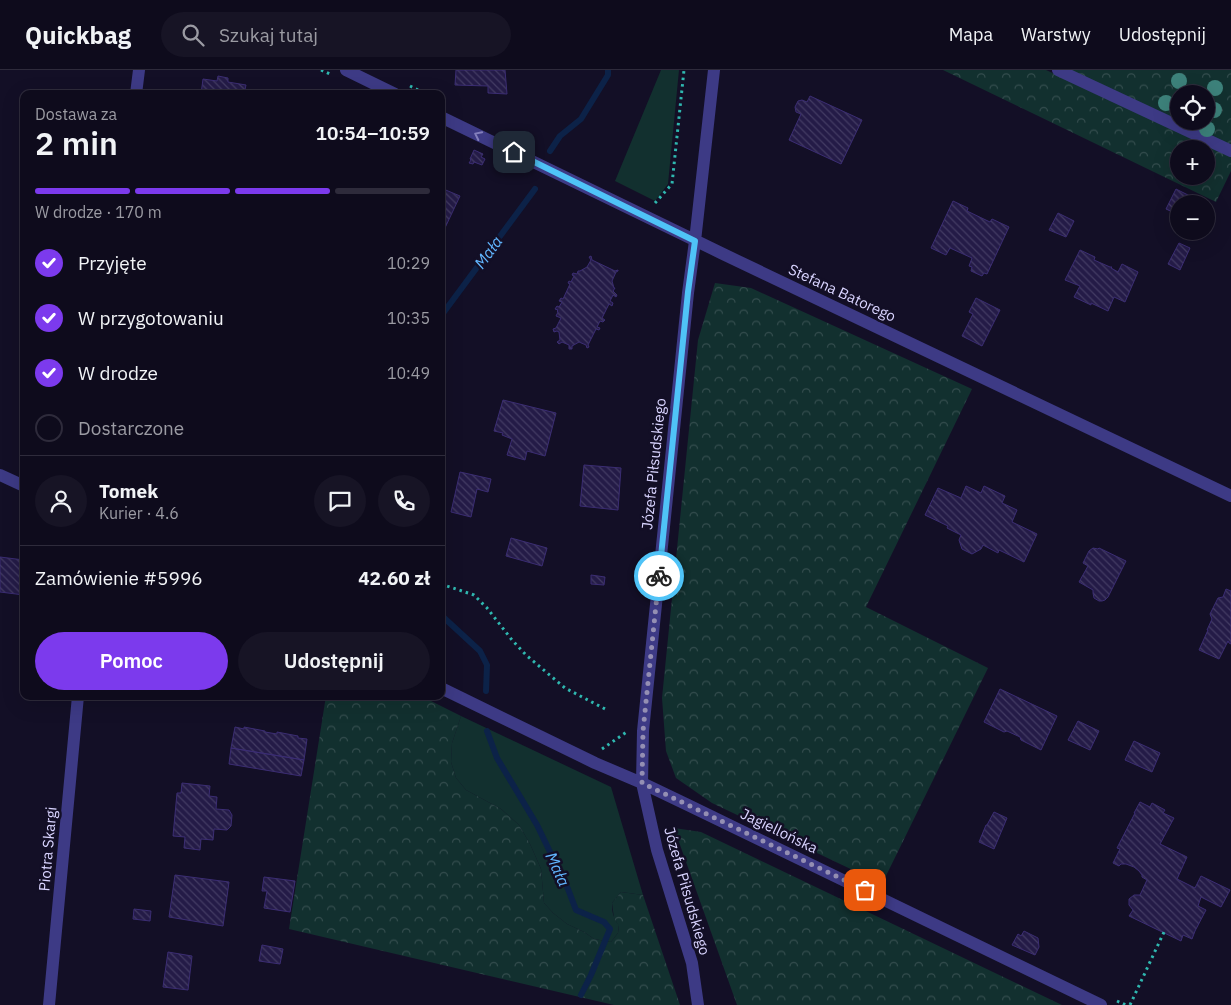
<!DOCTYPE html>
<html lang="pl">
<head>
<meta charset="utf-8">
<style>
  :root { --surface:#0e0b1c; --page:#171425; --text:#f1f3f6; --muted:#9b9ba3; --line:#2e2b3b; --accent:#7c3aed }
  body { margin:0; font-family:"IBM Plex Sans",sans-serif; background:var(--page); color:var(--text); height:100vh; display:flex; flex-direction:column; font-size:19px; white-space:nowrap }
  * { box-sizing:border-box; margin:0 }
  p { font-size:16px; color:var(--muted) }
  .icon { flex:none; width:28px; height:28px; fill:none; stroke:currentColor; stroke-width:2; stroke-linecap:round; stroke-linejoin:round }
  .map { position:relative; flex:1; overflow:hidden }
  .sheet { position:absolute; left:20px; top:20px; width:425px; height:610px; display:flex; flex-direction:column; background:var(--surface); border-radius:10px; box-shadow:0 5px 20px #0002,0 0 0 1px var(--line) }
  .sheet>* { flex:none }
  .buttons { position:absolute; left:1170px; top:15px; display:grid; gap:10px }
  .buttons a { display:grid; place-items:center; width:45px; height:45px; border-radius:50%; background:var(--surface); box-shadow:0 5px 20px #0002,0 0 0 1px var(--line); font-size:25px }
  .pin { position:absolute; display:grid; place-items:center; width:42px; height:42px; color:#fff; margin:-21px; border-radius:10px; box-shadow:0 2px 8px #0006 }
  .courier { position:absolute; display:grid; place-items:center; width:50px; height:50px; margin:-25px; border:4px solid #4fc3f7; border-radius:50%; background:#fff; color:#222; box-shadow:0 1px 6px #0007 }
  .head em { font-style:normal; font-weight:600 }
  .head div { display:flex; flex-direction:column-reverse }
  .head { display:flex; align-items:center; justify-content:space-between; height:85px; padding:0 15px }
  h1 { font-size:32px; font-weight:600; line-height:38px }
  .bar { display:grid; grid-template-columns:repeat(4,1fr); gap:8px 5px; align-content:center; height:60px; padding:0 15px }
  .bar i { height:6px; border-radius:4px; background:var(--line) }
  .bar .active { background:var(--accent) }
  .bar p { grid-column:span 4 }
  .line { display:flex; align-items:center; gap:12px; padding:0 15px; border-top:1px solid var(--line) }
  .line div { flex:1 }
  .round { display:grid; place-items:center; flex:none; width:52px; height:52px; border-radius:26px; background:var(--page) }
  ol { padding:0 15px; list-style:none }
  li { display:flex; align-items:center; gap:15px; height:55px }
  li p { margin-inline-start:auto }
  li .icon { padding:5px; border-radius:50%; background:var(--accent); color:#fff; stroke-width:4 }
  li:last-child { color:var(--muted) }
  li i { width:28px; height:28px; border:2px solid var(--line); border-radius:50% }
  .action { display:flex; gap:10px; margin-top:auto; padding:10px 15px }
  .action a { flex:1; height:58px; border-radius:30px; background:var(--accent); color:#fff; font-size:20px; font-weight:600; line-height:58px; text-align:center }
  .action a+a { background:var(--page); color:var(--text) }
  header { display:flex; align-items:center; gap:30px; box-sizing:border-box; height:70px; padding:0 25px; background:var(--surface); border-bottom:1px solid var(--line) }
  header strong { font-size:24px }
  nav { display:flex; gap:28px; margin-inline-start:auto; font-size:18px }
  .search { width:350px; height:45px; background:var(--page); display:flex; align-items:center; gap:12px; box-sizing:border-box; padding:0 18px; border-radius:28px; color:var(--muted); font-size:19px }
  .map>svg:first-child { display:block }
  .green { fill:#12302f }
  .forest { fill:url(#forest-crowns); fill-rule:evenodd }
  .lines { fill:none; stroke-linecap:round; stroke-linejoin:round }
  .stream { stroke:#0c2248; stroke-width:6 }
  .building { fill:url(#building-back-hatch); stroke:#3b2d73 }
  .path { stroke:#2fb8b0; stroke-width:3; stroke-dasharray:2.5 4; stroke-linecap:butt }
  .minor { stroke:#3d3a85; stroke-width:12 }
  .tree { fill:#3d827b }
  .oneway { stroke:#837fbc }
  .done { stroke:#948fb3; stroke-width:5; stroke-dasharray:0 9 }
  .route { stroke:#4fc3f7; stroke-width:6 }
  .labels { text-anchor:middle; stroke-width:5; stroke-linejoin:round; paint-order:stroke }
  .street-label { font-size:15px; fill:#d9d4ff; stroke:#130f26 }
  .water-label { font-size:16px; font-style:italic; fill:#62b6ff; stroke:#130f26 }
</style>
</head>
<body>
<header>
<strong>Quickbag</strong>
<div class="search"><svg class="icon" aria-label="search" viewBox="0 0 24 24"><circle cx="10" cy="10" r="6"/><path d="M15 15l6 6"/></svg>Szukaj tutaj</div>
<nav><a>Mapa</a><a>Warstwy</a><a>Udostępnij</a></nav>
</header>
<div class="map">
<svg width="1231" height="935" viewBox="0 0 1231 935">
  <defs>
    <pattern id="forest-crowns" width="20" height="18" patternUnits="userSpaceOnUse" patternTransform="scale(1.25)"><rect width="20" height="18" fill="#12302f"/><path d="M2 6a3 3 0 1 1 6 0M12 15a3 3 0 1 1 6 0" fill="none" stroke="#344d4e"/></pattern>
    <pattern id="building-back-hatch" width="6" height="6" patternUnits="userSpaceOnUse" patternTransform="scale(1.25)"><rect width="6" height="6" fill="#241b47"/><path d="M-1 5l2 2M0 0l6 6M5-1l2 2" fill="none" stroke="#433b63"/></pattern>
  </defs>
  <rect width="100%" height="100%" fill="#130f26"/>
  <path class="green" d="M661 0H679L668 114 655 131 615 111Z
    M461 646 611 717 643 825 621 822 612 833C612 842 613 848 619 855L618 863 611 872 594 869 584 862 567 854 553 843 544 833 541 799 530 774 519 755 501 739 466 720 456 708 451 692 452 673Z"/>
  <path class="forest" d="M943 0H1046L1231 86V101L1216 132ZM1179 79H1206V106H1179Z
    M1070 0H1231V75L1179 51H1206V24H1179V51Z
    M715 213 751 218 972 319 866 537 988 598 882 814 712 733 676 708 666 681 662 628 698 270Z
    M326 626H421L461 646 452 673 451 692 456 708 466 720 501 739 519 755 530 774 541 799 544 833 553 843 567 854 584 862 594 869 611 872 618 863 619 856 614 848 612 833 621 822 643 825 680 935H614L289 859Z
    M674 758 701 762 1062 935H737Z"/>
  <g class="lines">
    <path class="stream" d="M550 81 560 66 581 49 608 5V0
      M441 246 535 119
      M441 545 480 581 487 595 486 621
      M487 661 497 688 537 755 568 819 576 840 604 852 610 859 591 905 581 925"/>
  </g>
  <path class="building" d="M456 0H505L507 24 488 23V16L455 15Z
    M218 6 228 8V12L246 15 244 24H201L203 9 217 11Z
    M810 26 862 50 841 94 789 70 801 44 796 42 795 37 798 31 802 30 807 32Z
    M474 80 483 84 481 87 485 89 482 95 474 92 473 94 469 93 471 90 470 89Z
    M441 112 443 113 441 118 460 126 444 160 441 158Z
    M1176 119 1202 132 1201 134H1179V145L1166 139Z
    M953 131 968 138 967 141 990 152 992 149 1009 157 987 204 984 203 982 206 971 201 972 197 969 196 972 188 950 178 946 185 931 178Z
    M1058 143 1074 151 1066 167 1049 160Z
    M1179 173 1190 178 1180 200 1168 194Z
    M1080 180 1095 187 1094 190 1110 197H1112L1111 198 1118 202 1122 194 1138 202 1125 232 1114 227 1108 241 1091 233V235L1074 227 1080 216 1065 210Z
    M591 186 592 190 615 201 618 200V201L616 202 612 211 614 218H615L613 221 617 225 616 227 613 225 610 231 613 233 612 236 609 234 602 248 605 250 603 252 600 251 597 257 600 258 599 260 596 259 588 275 589 277 587 278 586 275 579 272 572 276V279H569V275L562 272 559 274 557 272 560 270 559 262 557 261 554 262 553 259 556 258 561 248 556 246 558 242 557 241 558 240 555 239 557 236 559 237 562 232 559 231 561 228 563 229 570 214 568 213 569 211 571 212 574 206 572 205 573 203 577 204 578 201H580L587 197 591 190 589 187Z
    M976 228 1000 240 982 276 962 266 973 244 969 242Z
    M503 330 556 343 545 386 527 381 525 390 507 385 512 369 502 365 503 363 494 361Z
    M584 395 621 398 618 440 580 436Z
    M460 402 491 409 488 422 477 419 471 447 451 442Z
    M966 416 981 423 984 416 1005 426 1002 433 1017 440 1012 452 1037 464 1024 492 999 480 998 483 983 475 981 479 972 484 962 479 959 470 961 465 947 458 948 456 925 445 938 418 961 428Z
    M511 468 547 478 542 496 506 486Z
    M1093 478 1098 479 1099 478 1126 491 1108 527 1105 530 1102 531H1099L1094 528 1093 523V520L1079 512 1088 496 1083 493 1089 481Z
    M0 487 24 490V525L0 522Z
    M591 505 605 507 604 515 591 514Z
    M1226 519 1231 521V574L1229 573 1228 571 1219 589 1199 580 1208 560H1207L1212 549 1210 544 1218 528 1223 527Z
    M1000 619 1057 646 1041 680 1021 670 1020 667 1007 661 1004 662 984 652Z
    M1078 651 1099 661 1090 680 1068 670Z
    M235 657 244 659V657L265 661V662L277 664V662L298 666V668L307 669 304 690 231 678Z
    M1134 671 1160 683 1152 702 1125 690Z
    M231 678 304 690 301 706 229 694Z
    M182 713 210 716 209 726 217 727 216 739 229 740 232 745 231 756 227 760 214 759 213 770 201 769 200 780 184 778 185 767 173 766 177 723H181Z
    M1140 732 1150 737 1152 733 1165 740 1163 743 1174 748 1160 774 1187 787 1177 809 1195 818 1201 806 1230 820 1221 837 1201 827 1198 836 1206 840 1195 861 1192 869 1183 865 1181 871 1129 846 1133 840 1129 835V829L1134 825H1140L1147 810 1142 807V805L1139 801 1134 797 1126 794H1121L1119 796 1113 793 1120 779 1117 778 1135 743H1134Z
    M994 742 1007 748 994 779 979 772 986 755H987Z
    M175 805 229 812 223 856 169 847Z
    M264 807 295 811 290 842 264 838 267 821H262Z
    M134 839 151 841 150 851 133 849Z
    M1024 861 1038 868 1039 877 1035 885 1012 875 1018 864 1021 866Z
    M262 875 283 879 280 894 259 891Z
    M168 882 192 886 188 920 163 917Z"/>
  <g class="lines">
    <path class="path" d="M321 0 332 5
      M410 16 426 24
      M655 133 672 114 684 0
      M441 514 474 525 487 538 512 570 526 585 565 618 607 640
      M602 679 628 661
      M1117 931 1126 935
      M1130 935 1164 862"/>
    <path class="minor" d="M346 0 395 24
      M1058 0 1231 81
      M136 24 139 0
      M441 47 721 183 1231 426
      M0 405 24 416
      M441 618 595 693 642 713 690 736 1101 935
      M49 935 78 626
      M698 935 692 893 657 780 642 713 643 661 688 223 695 171 714 0"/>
  </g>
  <g class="tree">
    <circle cx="1179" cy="11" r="8"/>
    <circle cx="1215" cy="18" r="8"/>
    <circle cx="1166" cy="33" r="8"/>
    <circle cx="1214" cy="40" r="8"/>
    <circle cx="1207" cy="59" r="8"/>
  </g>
  <defs><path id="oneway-chevron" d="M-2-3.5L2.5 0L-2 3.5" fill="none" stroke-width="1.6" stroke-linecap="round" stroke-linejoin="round" transform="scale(1.25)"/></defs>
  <use class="oneway" href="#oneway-chevron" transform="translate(478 65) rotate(-154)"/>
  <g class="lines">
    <path class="done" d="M659 506 643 661 642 713 865 820"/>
    <path class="route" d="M514 82 695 171 688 222 659 506"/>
  </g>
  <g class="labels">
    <g class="street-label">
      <text transform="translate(842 223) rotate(25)" y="5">Stefana Batorego</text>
      <text transform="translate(654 394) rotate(-84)" y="5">Józefa Piłsudskiego</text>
      <text transform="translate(779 761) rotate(26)" y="5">Jagiellońska</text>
      <text transform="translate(48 779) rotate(-85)" y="5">Piotra Skargi</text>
      <text transform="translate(687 821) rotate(74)" y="5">Józefa Piłsudskiego</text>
    </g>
    <g class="water-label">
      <text transform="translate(488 182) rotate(-54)" y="6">Mała</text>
      <text transform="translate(558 799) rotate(65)" y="6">Mała</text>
    </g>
  </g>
</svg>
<div class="buttons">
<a><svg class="icon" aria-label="locate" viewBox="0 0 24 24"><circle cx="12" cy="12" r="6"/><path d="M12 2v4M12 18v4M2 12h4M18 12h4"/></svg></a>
<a>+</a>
<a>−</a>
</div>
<div class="pin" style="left:865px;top:820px;background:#ea580c"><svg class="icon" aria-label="bag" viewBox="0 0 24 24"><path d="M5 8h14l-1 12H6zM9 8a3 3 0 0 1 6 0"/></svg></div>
<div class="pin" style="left:514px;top:82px;background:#1f2937"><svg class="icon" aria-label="home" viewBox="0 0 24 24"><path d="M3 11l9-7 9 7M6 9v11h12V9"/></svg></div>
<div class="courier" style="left:659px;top:506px"><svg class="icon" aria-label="bike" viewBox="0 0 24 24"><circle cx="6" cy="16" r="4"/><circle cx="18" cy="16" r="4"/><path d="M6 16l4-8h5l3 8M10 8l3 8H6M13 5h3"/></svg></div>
<section class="sheet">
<div class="head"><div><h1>2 min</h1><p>Dostawa za</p></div><em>10:54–10:59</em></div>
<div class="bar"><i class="active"></i><i class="active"></i><i class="active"></i><i></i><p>W drodze · 170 m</p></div>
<ol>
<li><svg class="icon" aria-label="check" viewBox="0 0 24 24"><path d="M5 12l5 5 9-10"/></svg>Przyjęte<p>10:29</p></li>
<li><svg class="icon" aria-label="check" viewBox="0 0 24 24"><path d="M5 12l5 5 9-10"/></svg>W przygotowaniu<p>10:35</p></li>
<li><svg class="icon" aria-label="check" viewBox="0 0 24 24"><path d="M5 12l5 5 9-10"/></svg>W drodze<p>10:49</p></li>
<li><i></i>Dostarczone</li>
</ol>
<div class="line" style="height:90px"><a class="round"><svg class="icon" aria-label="person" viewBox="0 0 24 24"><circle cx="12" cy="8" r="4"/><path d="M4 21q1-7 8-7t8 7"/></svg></a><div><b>Tomek</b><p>Kurier · 4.6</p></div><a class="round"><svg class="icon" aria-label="chat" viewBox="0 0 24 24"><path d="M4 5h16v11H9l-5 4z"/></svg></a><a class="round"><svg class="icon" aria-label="phone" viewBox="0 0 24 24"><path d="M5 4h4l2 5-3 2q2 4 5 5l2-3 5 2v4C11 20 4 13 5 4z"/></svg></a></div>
<div class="line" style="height:65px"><div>Zamówienie #5996</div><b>42.60 zł</b></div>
<div class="action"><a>Pomoc</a><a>Udostępnij</a></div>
</section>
</div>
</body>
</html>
